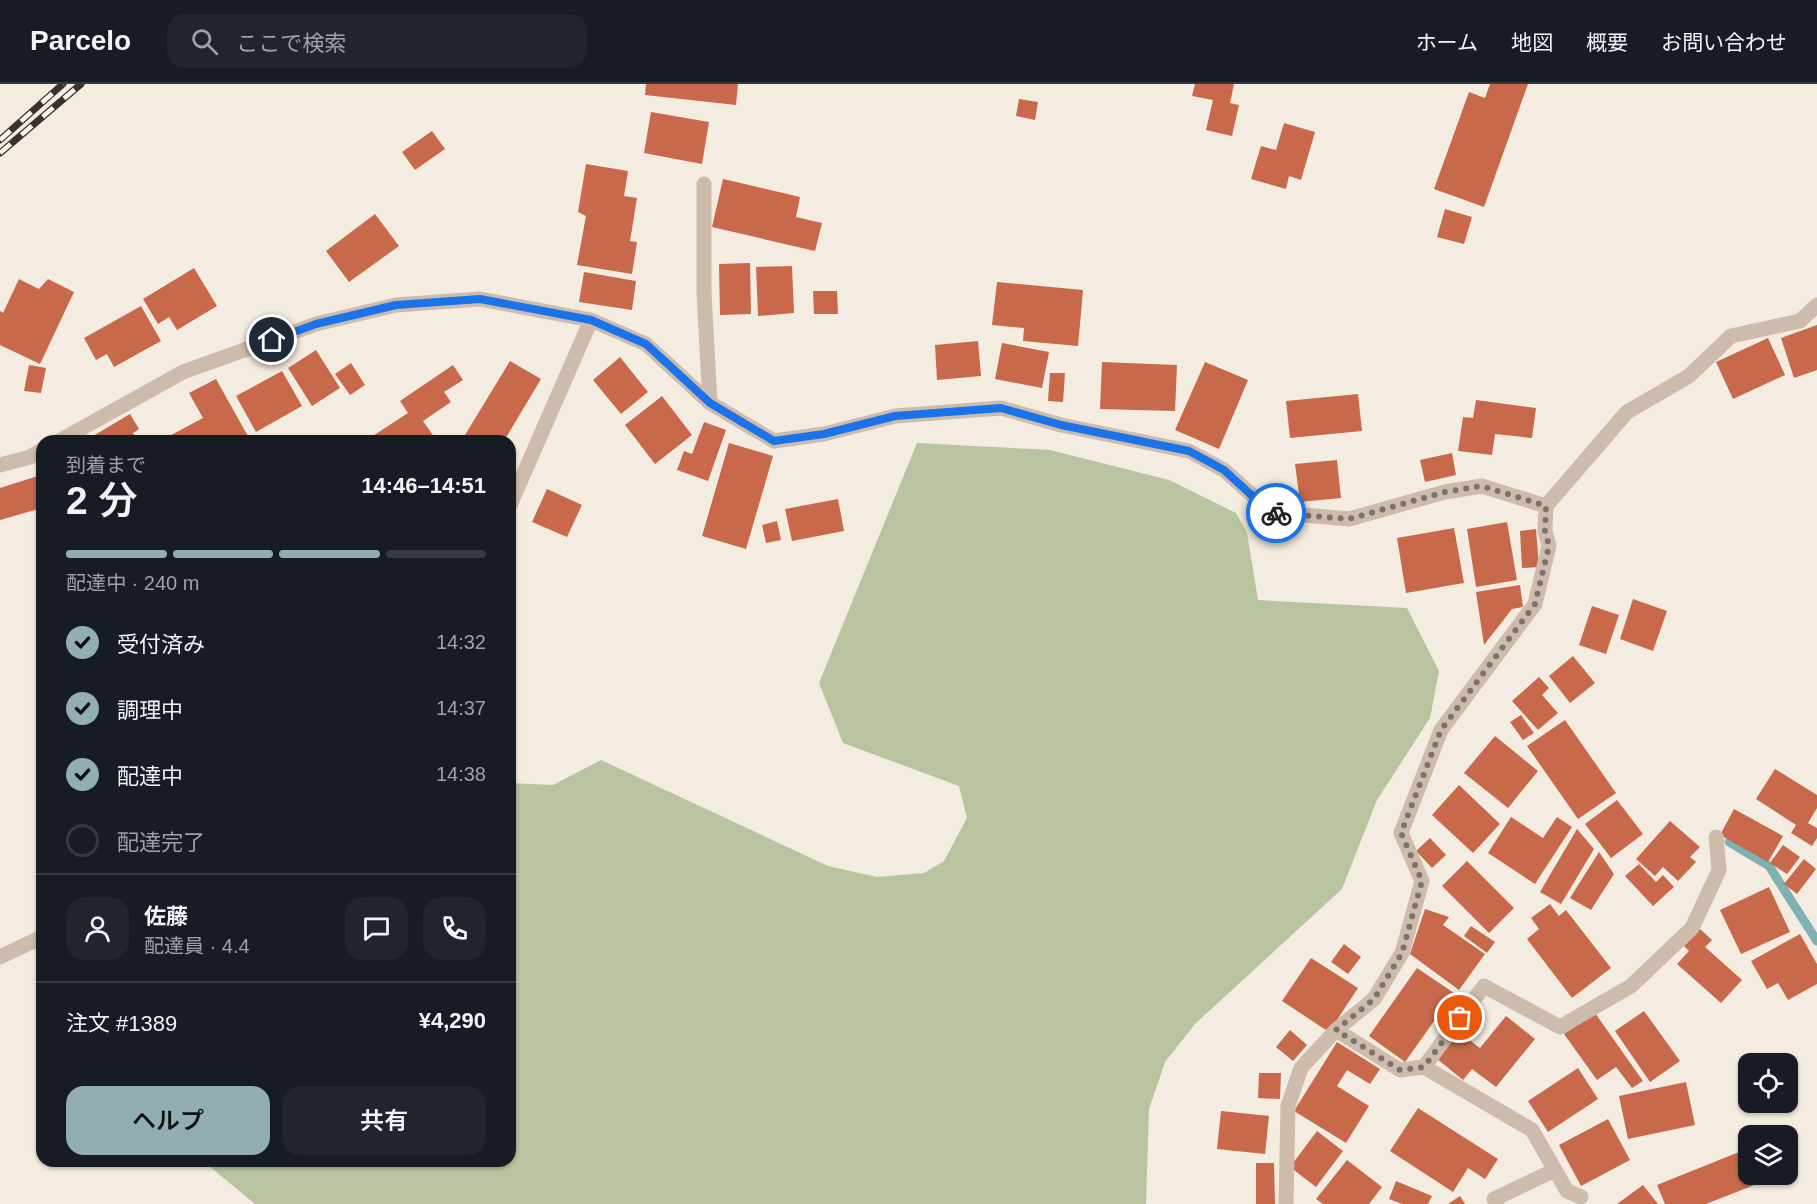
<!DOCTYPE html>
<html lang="ja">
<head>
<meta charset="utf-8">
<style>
  :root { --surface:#171b24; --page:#20242c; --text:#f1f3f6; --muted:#9ea1a6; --line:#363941; --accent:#92aeb2 }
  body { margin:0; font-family:Helvetica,"Noto Sans JP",sans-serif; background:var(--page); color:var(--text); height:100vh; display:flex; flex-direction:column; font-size:22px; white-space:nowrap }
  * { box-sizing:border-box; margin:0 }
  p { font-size:20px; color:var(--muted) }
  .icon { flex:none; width:33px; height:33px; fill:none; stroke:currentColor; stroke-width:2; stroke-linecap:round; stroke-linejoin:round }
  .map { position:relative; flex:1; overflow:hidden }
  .drawer { position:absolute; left:36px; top:351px; width:480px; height:732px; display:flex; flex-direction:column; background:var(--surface); border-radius:18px; box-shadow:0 2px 4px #0004 }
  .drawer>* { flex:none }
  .fabs { position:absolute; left:1738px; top:969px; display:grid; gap:12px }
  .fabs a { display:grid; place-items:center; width:60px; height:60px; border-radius:12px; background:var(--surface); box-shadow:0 2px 4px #0004; font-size:30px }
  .pin { position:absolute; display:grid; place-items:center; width:51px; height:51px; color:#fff; margin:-26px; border:3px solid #fff; border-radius:50%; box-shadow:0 2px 6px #0007 }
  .courier { position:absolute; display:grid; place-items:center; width:60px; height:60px; margin:-30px; border:4px solid #1a73e8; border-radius:50%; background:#fff; color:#222; box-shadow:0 2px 8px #0007 }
  .headline em { font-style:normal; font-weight:600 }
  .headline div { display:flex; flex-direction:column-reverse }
  .headline { display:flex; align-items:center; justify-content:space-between; height:102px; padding:0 30px }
  h1 { font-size:39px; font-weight:600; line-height:45px }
  .bar { display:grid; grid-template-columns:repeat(4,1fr); gap:9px 6px; align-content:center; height:72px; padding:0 30px }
  .bar i { height:8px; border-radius:4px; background:var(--line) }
  .bar .selected { background:var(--accent) }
  .bar p { grid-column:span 4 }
  .line { display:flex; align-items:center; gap:15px; padding:0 30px; border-top:2px solid var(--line) }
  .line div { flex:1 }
  .round { display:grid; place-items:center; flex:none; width:63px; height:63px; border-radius:18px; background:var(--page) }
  ol { padding:0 30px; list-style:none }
  li { display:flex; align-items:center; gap:18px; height:66px }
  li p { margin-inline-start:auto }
  li .icon { padding:6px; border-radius:50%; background:var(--accent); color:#111; stroke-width:4 }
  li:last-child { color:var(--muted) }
  li i { width:33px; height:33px; border:3px solid var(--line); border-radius:50% }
  .primary-button { display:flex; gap:12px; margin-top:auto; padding:12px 30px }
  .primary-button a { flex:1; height:69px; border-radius:18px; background:var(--accent); color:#111; font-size:24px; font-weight:600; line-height:69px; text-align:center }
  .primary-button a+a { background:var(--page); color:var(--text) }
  header { display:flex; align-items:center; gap:36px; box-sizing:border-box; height:84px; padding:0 30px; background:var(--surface); border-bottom:2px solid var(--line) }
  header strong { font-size:28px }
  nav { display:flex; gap:33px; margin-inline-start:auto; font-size:21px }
  .search { width:420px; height:54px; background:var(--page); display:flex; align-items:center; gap:15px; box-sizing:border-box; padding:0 21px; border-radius:18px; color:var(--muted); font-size:22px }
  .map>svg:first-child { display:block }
  .green { fill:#b8c4a0 }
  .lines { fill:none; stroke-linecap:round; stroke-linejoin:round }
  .stream { stroke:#7fb0b2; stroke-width:9 }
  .building { fill:#c8694b }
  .minor { stroke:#cdbbac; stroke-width:15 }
  .rail-casing { stroke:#3b302b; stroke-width:7 }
  .rail { stroke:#fbf5ee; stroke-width:4.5; stroke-dasharray:14; stroke-linecap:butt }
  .done { stroke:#7c716b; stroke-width:6; stroke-dasharray:0 10.8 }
  .route { stroke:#1a73e8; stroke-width:8 }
</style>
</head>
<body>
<header>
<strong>Parcelo</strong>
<div class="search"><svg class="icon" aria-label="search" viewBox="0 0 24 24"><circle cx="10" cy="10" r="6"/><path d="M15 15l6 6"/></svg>ここで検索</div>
<nav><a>ホーム</a><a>地図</a><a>概要</a><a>お問い合わせ</a></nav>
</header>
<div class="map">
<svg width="1817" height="1120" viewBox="0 0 1817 1120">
  <rect width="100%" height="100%" fill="#f4ebe1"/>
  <path class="green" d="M917 359 1050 366 1169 396 1236 429 1247 449 1258 516 1407 524 1439 587 1430 634 1377 716 1342 805 1195 940 1165 978 1149 1025 1146 1120H255L203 1077H510V699L553 701 601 676 828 782 877 793 924 789 944 777 967 734 959 702 843 659 819 599Z"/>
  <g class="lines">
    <path class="stream" d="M1729 758 1769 782 1817 857"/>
  </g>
  <path class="building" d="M646 0H738L736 21 645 11Z
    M1195 0H1234L1230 19 1239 21 1232 52 1206 46 1213 16 1192 12Z
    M1490 0H1528L1484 123 1434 105 1469 8 1485 14Z
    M1019 15 1038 18 1035 36 1016 32Z
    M651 28 709 38 702 80 644 69Z
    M1284 39 1315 48 1301 96 1289 92 1286 105 1251 95 1261 62 1276 66Z
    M432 47 445 65 415 86 402 68Z
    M586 80 628 87 624 112 637 114 630 157 637 158 632 190 577 181 586 132 578 128Z
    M723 95 800 113 796 133 822 139 815 167 712 143Z
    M1445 125 1472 133 1464 160 1437 153Z
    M375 130 399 162 349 198 326 167Z
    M750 179 751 230 720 231 719 180Z
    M792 182 794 229 758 232 756 183Z
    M194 184 217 222 177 246 169 233 158 240 143 215Z
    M584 188 636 197 632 226 579 218Z
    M19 195 39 205 48 195 74 208 40 280 0 261V227L3 229Z
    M997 198 1083 206 1078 262 1023 257 1024 244 992 241Z
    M813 207H837L838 230H814Z
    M141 222 161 257 114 283 107 270 96 276 84 254Z
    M1817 241V286L1794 294 1781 254Z
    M1768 254 1785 291 1733 315 1716 278Z
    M978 257 981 292 937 296 935 261Z
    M1002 259 1049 268 1042 304 995 295Z
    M316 266 340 304 312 322 288 284Z
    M620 273 648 308 621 330 593 296Z
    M510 277 541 295 504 357H476L465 351Z
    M1102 278 1177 281 1175 327 1100 325Z
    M1205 278 1248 296 1219 365 1175 346Z
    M351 279 365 301 350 311 335 290Z
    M29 281 46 284 41 309 24 307Z
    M453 281 463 296 444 308 451 318 423 337 437 357H365L408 329 400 317Z
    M282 287 302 322 256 348 236 312Z
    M1050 289H1065L1063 318 1048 317Z
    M216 295 249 354 244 357H160L203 334 189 309Z
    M1358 310 1362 347 1290 354 1286 317Z
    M662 312 692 351 655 380 625 341Z
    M1476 316 1536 324 1532 354 1495 350 1492 371 1458 367 1463 333 1473 334Z
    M130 330 139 345 133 349 138 357H89L88 355Z
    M704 338 726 346 708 397 677 386 684 367 692 370Z
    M729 359 773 372 746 465 702 452Z
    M1452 369 1456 391 1425 398 1420 376Z
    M1337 376 1341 414 1300 418 1295 380Z
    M41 391 42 424 0 436V404Z
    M547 405 582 421 567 453 532 438Z
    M838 415 844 447 792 457 785 425Z
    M777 437 781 456 766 459 762 441Z
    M1507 438 1517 496 1476 503 1467 445Z
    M1454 444 1464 499 1406 509 1397 454Z
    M1536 445 1539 483 1522 484 1520 447Z
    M1520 501 1523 523 1512 525 1484 561 1476 508Z
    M1633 515 1667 527 1653 567 1620 555Z
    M1592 522 1619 531 1606 570 1579 561Z
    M1573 572 1595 599 1570 619 1549 592Z
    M1539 593 1549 604 1542 611 1558 629 1538 646 1512 617Z
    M1521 631 1534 649 1523 656 1510 638Z
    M1565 636 1616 709 1578 735 1527 662Z
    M1495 652 1538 687 1508 724 1464 689Z
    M1775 685 1817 711V724L1808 739 1817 744V754L1812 762 1791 749 1796 741 1756 715Z
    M1459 701 1500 740 1473 769 1432 731Z
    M1617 716 1643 750 1611 774 1585 740Z
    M1734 725 1783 752 1768 778 1720 751Z
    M1511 733 1543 754 1557 733 1572 743 1535 800 1488 769Z
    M1670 737 1700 763 1690 773 1696 778 1678 797 1663 783 1655 792 1636 775Z
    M1577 745 1594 765 1561 820 1540 808Z
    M1430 754 1446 771 1432 784 1416 767Z
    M1783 761 1800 773 1787 790 1770 779Z
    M1599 768 1614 790 1591 826 1570 814Z
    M1804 775 1816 785 1797 810 1784 800Z
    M1467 777 1514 824 1489 849 1442 802Z
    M1639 780 1656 798 1663 791 1674 803 1653 822 1625 792Z
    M1769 803 1790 848 1741 870 1720 826Z
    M1550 820 1559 832 1566 826 1611 884 1572 914 1527 855 1539 845 1531 834Z
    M1425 825 1449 833 1443 841 1485 870 1459 906 1410 870Z
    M1471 842 1495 858 1487 869 1464 852Z
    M1700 845 1712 856 1705 863 1742 896 1721 919 1677 880 1689 867 1684 862Z
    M1800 850 1817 880V900L1788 916 1778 899 1767 905 1751 877Z
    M1344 860 1361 873 1348 890 1331 878Z
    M1311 874 1358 904 1329 948 1282 917Z
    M1417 884 1454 909 1405 978 1369 952Z
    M1644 927 1680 977 1650 998 1615 947Z
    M1595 929 1643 997 1632 1004 1616 983 1597 996 1564 950Z
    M1471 930 1481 938 1468 955 1480 964 1506 932 1535 955 1496 1003 1472 985 1463 996 1436 974Z
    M1290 946 1307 961 1293 977 1276 963Z
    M1337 958 1380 985 1370 1000 1347 986 1337 1002 1369 1022 1346 1059 1294 1027Z
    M1578 984 1598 1015 1548 1048 1528 1017Z
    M1259 989H1281L1280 1015 1258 1014Z
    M1686 998 1695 1041 1628 1055 1619 1012Z
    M1418 1024 1498 1075 1485 1095 1468 1084 1453 1108 1390 1067Z
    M1221 1027 1269 1032 1265 1070 1217 1065Z
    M1608 1035 1630 1076 1581 1102 1559 1061Z
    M1317 1047 1343 1067 1316 1103 1290 1083Z
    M1749 1064V1090H1759L1762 1098 1706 1120H1665L1657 1101Z
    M1347 1076 1382 1103 1369 1120H1323L1316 1115Z
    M1256 1079H1274L1275 1120H1256Z
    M1396 1097 1432 1112 1428 1120H1402L1389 1115Z
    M1643 1101 1658 1120H1617Z
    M1460 1112 1465 1120H1448Z"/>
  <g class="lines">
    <path class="minor" d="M704 100V209L710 319 774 357 824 350 895 332 1001 324 1061 341 1189 367 1224 386 1271 428 1349 435 1445 408 1482 402 1546 422
      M59 357 183 288 316 240 396 221 480 215 591 236 646 260 710 319
      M0 381 30 373 42 366
      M510 421 591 236
      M0 873 42 853
      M1336 946 1400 986 1424 983 1484 902 1560 943 1631 902 1692 844 1719 786 1716 753
      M1424 983 1532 1046 1567 1107 1581 1113
      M1286 1120 1288 1022 1301 984 1336 946 1374 915 1402 869 1422 797 1401 749 1441 646 1535 520 1549 462 1545 447 1546 422 1627 328 1689 292 1731 252 1800 237 1817 221
      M1497 1120 1494 1115 1555 1086"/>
    <g class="rail-casing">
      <path id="rail" d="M0 56 63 0
        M0 69 81 0"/>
    </g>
    <use href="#rail" class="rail"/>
  </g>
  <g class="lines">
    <path class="done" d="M1276 429 1349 435 1445 408 1482 402 1546 422 1545 447 1549 462 1535 520 1441 646 1401 749 1422 797 1402 869 1374 915 1336 946 1400 986 1424 983 1460 934"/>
    <path class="route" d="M272 256 316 240 396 221 480 215 591 236 646 260 710 319 774 357 824 350 895 332 1001 324 1061 341 1189 367 1224 386 1270 428 1276 429"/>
  </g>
</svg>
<div class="fabs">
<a><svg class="icon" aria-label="locate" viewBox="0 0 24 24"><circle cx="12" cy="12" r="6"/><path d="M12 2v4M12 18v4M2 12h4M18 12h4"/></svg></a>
<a><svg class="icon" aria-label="layers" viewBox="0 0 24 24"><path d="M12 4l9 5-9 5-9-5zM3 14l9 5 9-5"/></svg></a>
</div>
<div class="pin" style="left:1460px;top:934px;background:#ea580c"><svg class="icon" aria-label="bag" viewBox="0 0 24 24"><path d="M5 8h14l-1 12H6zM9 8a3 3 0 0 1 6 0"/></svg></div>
<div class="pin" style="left:272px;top:256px;background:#1f2937"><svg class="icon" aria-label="home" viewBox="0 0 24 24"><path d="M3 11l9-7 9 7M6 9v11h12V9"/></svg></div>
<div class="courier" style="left:1276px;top:429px"><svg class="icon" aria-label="bike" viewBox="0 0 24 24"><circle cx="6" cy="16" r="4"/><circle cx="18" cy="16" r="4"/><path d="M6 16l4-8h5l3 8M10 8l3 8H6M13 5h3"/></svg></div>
<section class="drawer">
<div class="headline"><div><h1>2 分</h1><p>到着まで</p></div><em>14:46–14:51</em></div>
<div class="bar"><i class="selected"></i><i class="selected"></i><i class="selected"></i><i></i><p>配達中 · 240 m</p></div>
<ol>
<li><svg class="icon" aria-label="check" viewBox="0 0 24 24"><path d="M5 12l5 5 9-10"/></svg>受付済み<p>14:32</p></li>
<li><svg class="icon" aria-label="check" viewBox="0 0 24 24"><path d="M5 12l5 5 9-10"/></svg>調理中<p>14:37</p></li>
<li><svg class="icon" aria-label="check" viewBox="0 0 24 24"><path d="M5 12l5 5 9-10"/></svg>配達中<p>14:38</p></li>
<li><i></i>配達完了</li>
</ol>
<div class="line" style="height:108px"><a class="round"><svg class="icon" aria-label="person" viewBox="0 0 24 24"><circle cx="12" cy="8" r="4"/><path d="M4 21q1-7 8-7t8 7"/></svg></a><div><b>佐藤</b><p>配達員 · 4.4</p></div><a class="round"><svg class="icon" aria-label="chat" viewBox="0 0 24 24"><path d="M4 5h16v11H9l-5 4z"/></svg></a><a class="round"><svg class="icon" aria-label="phone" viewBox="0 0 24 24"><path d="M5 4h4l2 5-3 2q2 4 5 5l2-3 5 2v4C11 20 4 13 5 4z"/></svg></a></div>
<div class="line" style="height:78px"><div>注文 #1389</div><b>¥4,290</b></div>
<div class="primary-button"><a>ヘルプ</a><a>共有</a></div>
</section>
</div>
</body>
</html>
